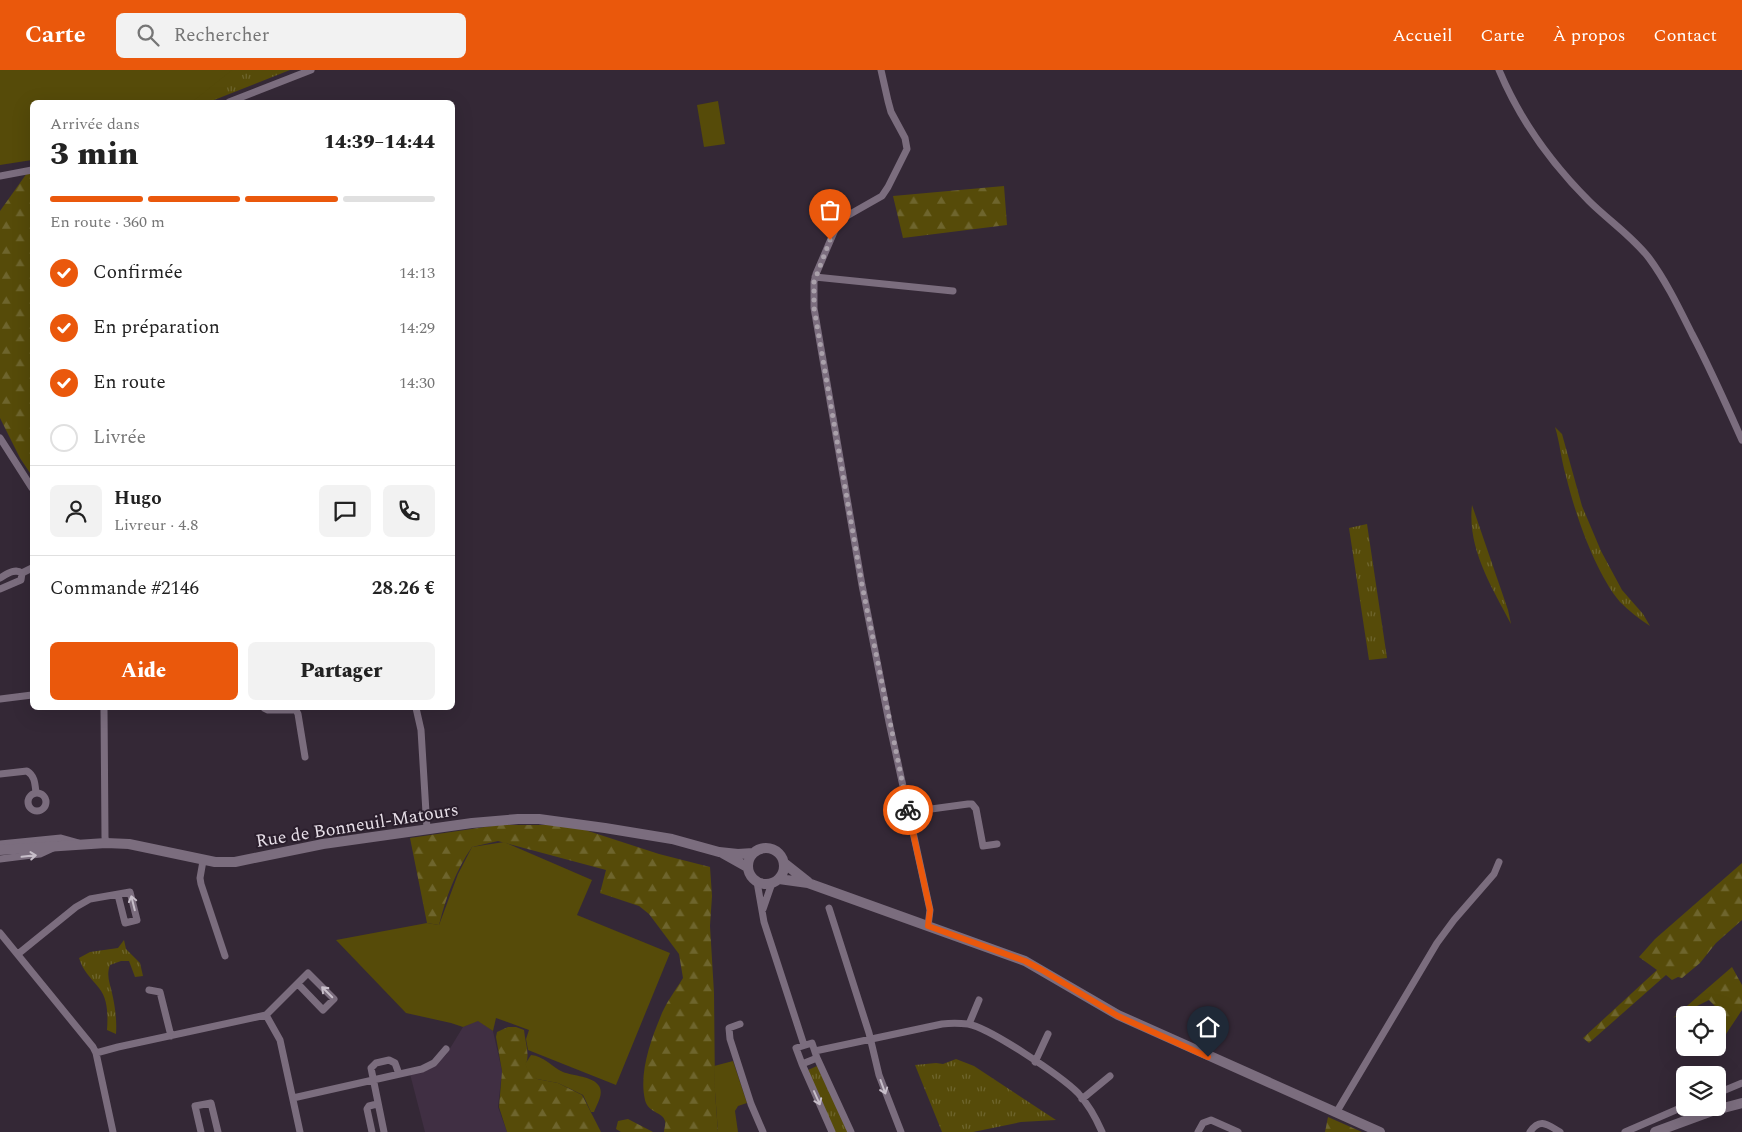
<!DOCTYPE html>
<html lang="fr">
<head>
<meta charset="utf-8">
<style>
  :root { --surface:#fff; --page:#f2f2f2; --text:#222; --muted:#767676; --line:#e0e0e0; --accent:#ea580c }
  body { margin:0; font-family:Spectral,serif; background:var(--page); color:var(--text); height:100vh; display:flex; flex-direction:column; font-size:19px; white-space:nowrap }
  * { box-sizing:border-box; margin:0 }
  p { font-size:16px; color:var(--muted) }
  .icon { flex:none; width:28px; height:28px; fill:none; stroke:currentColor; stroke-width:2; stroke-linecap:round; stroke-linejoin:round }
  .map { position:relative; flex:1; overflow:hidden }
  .drawer { position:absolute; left:30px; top:30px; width:425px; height:610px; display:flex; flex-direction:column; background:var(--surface); border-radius:8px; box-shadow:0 5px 20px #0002 }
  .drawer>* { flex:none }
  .tools { position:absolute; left:1676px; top:936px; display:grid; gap:10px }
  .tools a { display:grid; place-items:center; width:50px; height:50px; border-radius:8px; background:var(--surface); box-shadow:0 5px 20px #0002; font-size:25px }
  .pin { position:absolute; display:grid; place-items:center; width:42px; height:42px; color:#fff; margin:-51px -21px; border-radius:50% 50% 50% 0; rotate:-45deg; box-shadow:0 0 5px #0007 }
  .pin .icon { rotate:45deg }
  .courier { position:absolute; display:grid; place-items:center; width:50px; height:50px; margin:-25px; border:4px solid #ea580c; border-radius:50%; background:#fff; color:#222; box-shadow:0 1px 6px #0007 }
  .overview em { font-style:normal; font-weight:800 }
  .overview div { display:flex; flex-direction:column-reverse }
  .overview { display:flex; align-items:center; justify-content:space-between; height:85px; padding:0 20px }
  h1 { font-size:32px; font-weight:800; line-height:38px }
  .bar { display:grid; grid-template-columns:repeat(4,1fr); gap:8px 5px; align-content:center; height:60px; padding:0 20px }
  .bar i { height:6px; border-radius:4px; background:var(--line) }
  .bar .on { background:var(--accent) }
  .bar p { grid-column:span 4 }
  .line { display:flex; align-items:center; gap:12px; padding:0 20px; border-top:1px solid var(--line) }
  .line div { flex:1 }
  .round { display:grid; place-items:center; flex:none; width:52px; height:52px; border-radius:8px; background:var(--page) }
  ol { padding:0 20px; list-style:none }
  li { display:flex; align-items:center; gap:15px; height:55px }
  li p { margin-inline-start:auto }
  li .icon { padding:5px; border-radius:50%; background:var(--accent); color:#fff; stroke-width:4 }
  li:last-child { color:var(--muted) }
  li i { width:28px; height:28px; border:2px solid var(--line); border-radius:50% }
  .cta { display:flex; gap:10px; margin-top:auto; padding:10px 20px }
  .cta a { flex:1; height:58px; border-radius:8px; background:var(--accent); color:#fff; font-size:20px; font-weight:800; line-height:58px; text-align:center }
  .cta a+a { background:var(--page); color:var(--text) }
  header { display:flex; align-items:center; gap:30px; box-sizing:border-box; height:70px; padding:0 25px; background:var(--accent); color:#fff }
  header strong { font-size:24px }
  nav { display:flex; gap:28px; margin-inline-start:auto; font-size:18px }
  .search { width:350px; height:45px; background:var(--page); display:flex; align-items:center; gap:12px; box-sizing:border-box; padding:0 18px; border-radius:8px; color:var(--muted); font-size:19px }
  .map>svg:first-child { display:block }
  .built { fill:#402f43 }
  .grass { fill:url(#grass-tufts) }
  .forest { fill:url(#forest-firs) }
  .green { fill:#564b09 }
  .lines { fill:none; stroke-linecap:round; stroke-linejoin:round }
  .minor { stroke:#7b6d7e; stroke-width:7 }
  .secondary { stroke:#7b6d7e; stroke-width:10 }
  .oneway { stroke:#c7bec9 }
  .done { stroke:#a9a0aa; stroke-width:5; stroke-dasharray:0 9 }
  .route { stroke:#ea580c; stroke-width:6 }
  .labels { text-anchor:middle; stroke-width:4; stroke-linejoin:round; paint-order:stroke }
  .street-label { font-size:18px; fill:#e8e0e9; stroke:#2a1e2c }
</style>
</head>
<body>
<header>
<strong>Carte</strong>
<div class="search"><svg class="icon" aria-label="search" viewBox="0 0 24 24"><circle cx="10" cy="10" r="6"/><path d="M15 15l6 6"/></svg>Rechercher</div>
<nav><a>Accueil</a><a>Carte</a><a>À propos</a><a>Contact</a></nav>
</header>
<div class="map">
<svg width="1742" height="1062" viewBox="0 0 1742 1062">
  <defs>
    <pattern id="grass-tufts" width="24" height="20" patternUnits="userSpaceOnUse" patternTransform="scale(1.25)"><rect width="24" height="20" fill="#564b09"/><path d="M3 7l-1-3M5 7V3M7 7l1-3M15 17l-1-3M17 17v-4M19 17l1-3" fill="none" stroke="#6e652d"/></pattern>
    <pattern id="forest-firs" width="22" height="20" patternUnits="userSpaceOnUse" patternTransform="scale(1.25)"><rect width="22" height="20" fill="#564b09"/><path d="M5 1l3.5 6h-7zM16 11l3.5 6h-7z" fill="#6e652d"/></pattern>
  </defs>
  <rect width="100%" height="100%" fill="#342836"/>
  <path class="built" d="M478 950 493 961 502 1001 498 1037 507 1062H425L410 1004 430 999 446 985 463 957Z"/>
  <path class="grass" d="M209 0H290L209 32H169Z
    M1555 357 1562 364 1582 436 1601 481 1622 520 1643 544 1650 556C1639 549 1629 541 1620 532 1595 502 1575 444 1566 406 1561 390 1560 373 1555 357Z
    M1472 435 1508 540 1511 554C1492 517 1467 479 1472 435Z
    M1367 454 1387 588 1369 590 1349 458Z
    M124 870 126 879 140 893 143 906 135 907 129 891H121L110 895C106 906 110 913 112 923 115 936 117 950 116 964L107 960C108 945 108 929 99 918 90 907 83 901 79 888L90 882 118 878Z
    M956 989 974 996 1056 1050 1021 1052 973 1062H942L915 995 936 993 943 994Z
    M817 996 848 1062H835L808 1000Z"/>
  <path class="forest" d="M32 102V406L20 388 0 348V141L27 103Z
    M1004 116 1007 155 903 168 893 126Z
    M499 755H550L582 759 659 784 710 797 712 826 710 856 714 923 715 1022 718 1062H664C664 1059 666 1054 665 1051 663 1042 648 1043 645 1030 639 1004 650 972 660 948 665 934 675 921 683 908L679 884 649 844 639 836 600 823 606 800 498 771 472 777C456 800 446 827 439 855L427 853 410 768Z
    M1742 793V850L1716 873 1700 893 1682 908 1678 907 1672 910 1666 905 1589 973 1583 968 1657 900 1639 887 1655 869Z
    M1732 897 1742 915V940L1718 976 1719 940 1709 930 1673 948Z
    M508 957H516L524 960C525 972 530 983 526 994L537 1009 558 1013 582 1025 601 1062H507L499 1037 502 1001 496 967 497 962Z
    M1328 1047 1362 1062H1325Z
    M628 1049 653 1062H621L616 1059 618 1051Z"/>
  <path class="green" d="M0 0H232L192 32H32V90L0 95Z
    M718 31 725 74 704 77 697 35Z
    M504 772 592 810 577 845 670 883 616 1015 528 980 526 969 529 960 496 948 493 961 478 951 463 957 451 953 406 943 336 870 427 853 439 855 458 804 472 777Z
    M531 985C544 986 552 997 563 1002 573 1006 593 1006 599 1016 604 1024 597 1034 594 1042H591L583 1025 558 1013 537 1009 531 1005 525 994Z
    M733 991 747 1033 738 1036 735 1041 738 1062H718L715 1022 714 996Z"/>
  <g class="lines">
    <path class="minor" d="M881 0 888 31 891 42 905 68 907 79 888 117 882 126 845 147 837 155 816 204 814 212V238L862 515 889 652 930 840 928 856
      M1499 0C1519 48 1552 94 1589 131 1608 150 1632 166 1649 188 1666 211 1679 238 1692 264 1710 298 1726 334 1742 370
      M229 32 311 0
      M0 106 32 100
      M815 207 953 221
      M0 368 32 418
      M0 508C7 504 15 498 22 503L32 498
      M0 519 21 510 22 503
      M0 629 32 625
      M104 638 105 767 106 773
      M264 638 268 640H296L298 644 305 687
      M416 638 421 660 427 759
      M0 704 27 701C35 706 35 714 36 723
      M28 732a9 9 0 1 1 18 0a9 9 0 1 1-18 0Z
      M909 742 968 734H972L976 739 983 776 997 774
      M0 774 61 768 79 773
      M0 789 40 784 53 778
      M203 791 200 808 201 814 225 886
      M757 812 764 852 804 975
      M829 838 869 963 879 1005 901 1062
      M763 839 772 813
      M0 863 93 977 96 983 113 1062
      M18 884 76 837 90 829 130 822 137 850 125 853 118 825
      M149 920 160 922 171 966
      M266 945 280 970 300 1062
      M740 954 729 958 730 969 751 1034 763 1062
      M969 954 979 930
      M812 973 817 988 802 994 796 978Z
      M815 981 942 954C950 953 959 953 968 954 990 958 1061 1006 1078 1023 1088 1034 1096 1048 1102 1062
      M96 983 118 977 266 945 308 903 334 929 323 940 298 914
      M817 988 851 1062
      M1035 992 1048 964
      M802 994 832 1062
      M1718 1023 1742 1013
      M293 1028 422 999 434 993 446 979
      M1082 1029 1110 1006
      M1336 1043 1437 873 1454 850 1494 804 1499 792
      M201 1062 195 1036 211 1033 218 1062
      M372 1062 367 1039 369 1036 377 1034
      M384 1062 371 998 376 993 389 990 395 993 399 1004
      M1198 1062 1203 1053 1211 1050 1238 1062
      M1530 1062C1540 1047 1548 1055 1560 1062
      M1625 1062 1685 1036"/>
    <path class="secondary" d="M748 796a18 18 0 1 1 36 0a18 18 0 1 1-36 0Z
      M0 780 106 773 129 774 215 792H235L323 774 472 753 518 749H539L605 758 672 769 719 782 738 784 753 783
      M722 783 747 797
      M784 793 808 812
      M779 809 808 813 1025 891 1118 945 1380 1062
      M1655 1062 1712 1041 1742 1033"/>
  </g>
  <defs><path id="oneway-shaft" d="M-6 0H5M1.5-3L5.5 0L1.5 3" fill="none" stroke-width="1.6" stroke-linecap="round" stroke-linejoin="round" transform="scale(1.25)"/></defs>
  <g class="oneway">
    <use href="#oneway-shaft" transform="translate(29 786) rotate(-6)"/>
    <use href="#oneway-shaft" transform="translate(133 833) rotate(-104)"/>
    <use href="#oneway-shaft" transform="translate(327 922) rotate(-135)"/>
    <use href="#oneway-shaft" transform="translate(883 1017) rotate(70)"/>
    <use href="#oneway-shaft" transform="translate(817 1028) rotate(66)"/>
  </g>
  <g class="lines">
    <path class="done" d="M830 170 814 212V238L862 515 908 740"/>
    <path class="route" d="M908 740 930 840 928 856 1025 891 1042 900 1118 946 1208 987"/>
  </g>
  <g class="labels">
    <g class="street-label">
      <text transform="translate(357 755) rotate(-9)" y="6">Rue de Bonneuil-Matours</text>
    </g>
  </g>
</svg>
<div class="tools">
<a><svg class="icon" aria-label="locate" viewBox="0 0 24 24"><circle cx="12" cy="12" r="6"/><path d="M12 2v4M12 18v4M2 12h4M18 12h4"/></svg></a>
<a><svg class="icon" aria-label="layers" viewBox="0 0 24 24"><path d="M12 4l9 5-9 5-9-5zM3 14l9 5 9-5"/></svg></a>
</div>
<div class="pin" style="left:830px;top:170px;background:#ea580c"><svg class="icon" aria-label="bag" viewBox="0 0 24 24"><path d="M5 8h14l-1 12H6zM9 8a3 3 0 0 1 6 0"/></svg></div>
<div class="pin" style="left:1208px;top:987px;background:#1f2937"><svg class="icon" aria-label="home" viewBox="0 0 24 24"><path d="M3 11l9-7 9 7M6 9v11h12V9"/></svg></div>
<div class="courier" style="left:908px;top:740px"><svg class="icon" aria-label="bike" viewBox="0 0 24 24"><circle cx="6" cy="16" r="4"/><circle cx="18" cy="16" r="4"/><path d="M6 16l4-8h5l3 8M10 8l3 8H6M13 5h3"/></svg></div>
<section class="drawer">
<div class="overview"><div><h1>3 min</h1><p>Arrivée dans</p></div><em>14:39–14:44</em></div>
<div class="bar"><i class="on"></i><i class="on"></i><i class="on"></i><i></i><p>En route · 360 m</p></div>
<ol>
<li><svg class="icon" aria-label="check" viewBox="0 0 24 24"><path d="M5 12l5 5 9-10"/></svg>Confirmée<p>14:13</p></li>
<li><svg class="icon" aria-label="check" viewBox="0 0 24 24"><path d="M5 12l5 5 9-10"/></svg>En préparation<p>14:29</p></li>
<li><svg class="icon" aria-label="check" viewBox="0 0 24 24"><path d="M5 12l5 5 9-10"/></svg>En route<p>14:30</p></li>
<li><i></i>Livrée</li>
</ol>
<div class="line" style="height:90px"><a class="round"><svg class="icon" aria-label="person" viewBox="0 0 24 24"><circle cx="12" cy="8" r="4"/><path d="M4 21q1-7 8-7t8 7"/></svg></a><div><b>Hugo</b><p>Livreur · 4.8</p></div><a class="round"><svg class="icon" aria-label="chat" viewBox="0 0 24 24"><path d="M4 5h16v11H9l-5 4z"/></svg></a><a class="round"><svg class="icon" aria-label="phone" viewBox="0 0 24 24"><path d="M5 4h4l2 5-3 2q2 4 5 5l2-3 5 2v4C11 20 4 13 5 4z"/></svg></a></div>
<div class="line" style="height:65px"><div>Commande #2146</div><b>28.26 €</b></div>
<div class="cta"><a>Aide</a><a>Partager</a></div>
</section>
</div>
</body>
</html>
